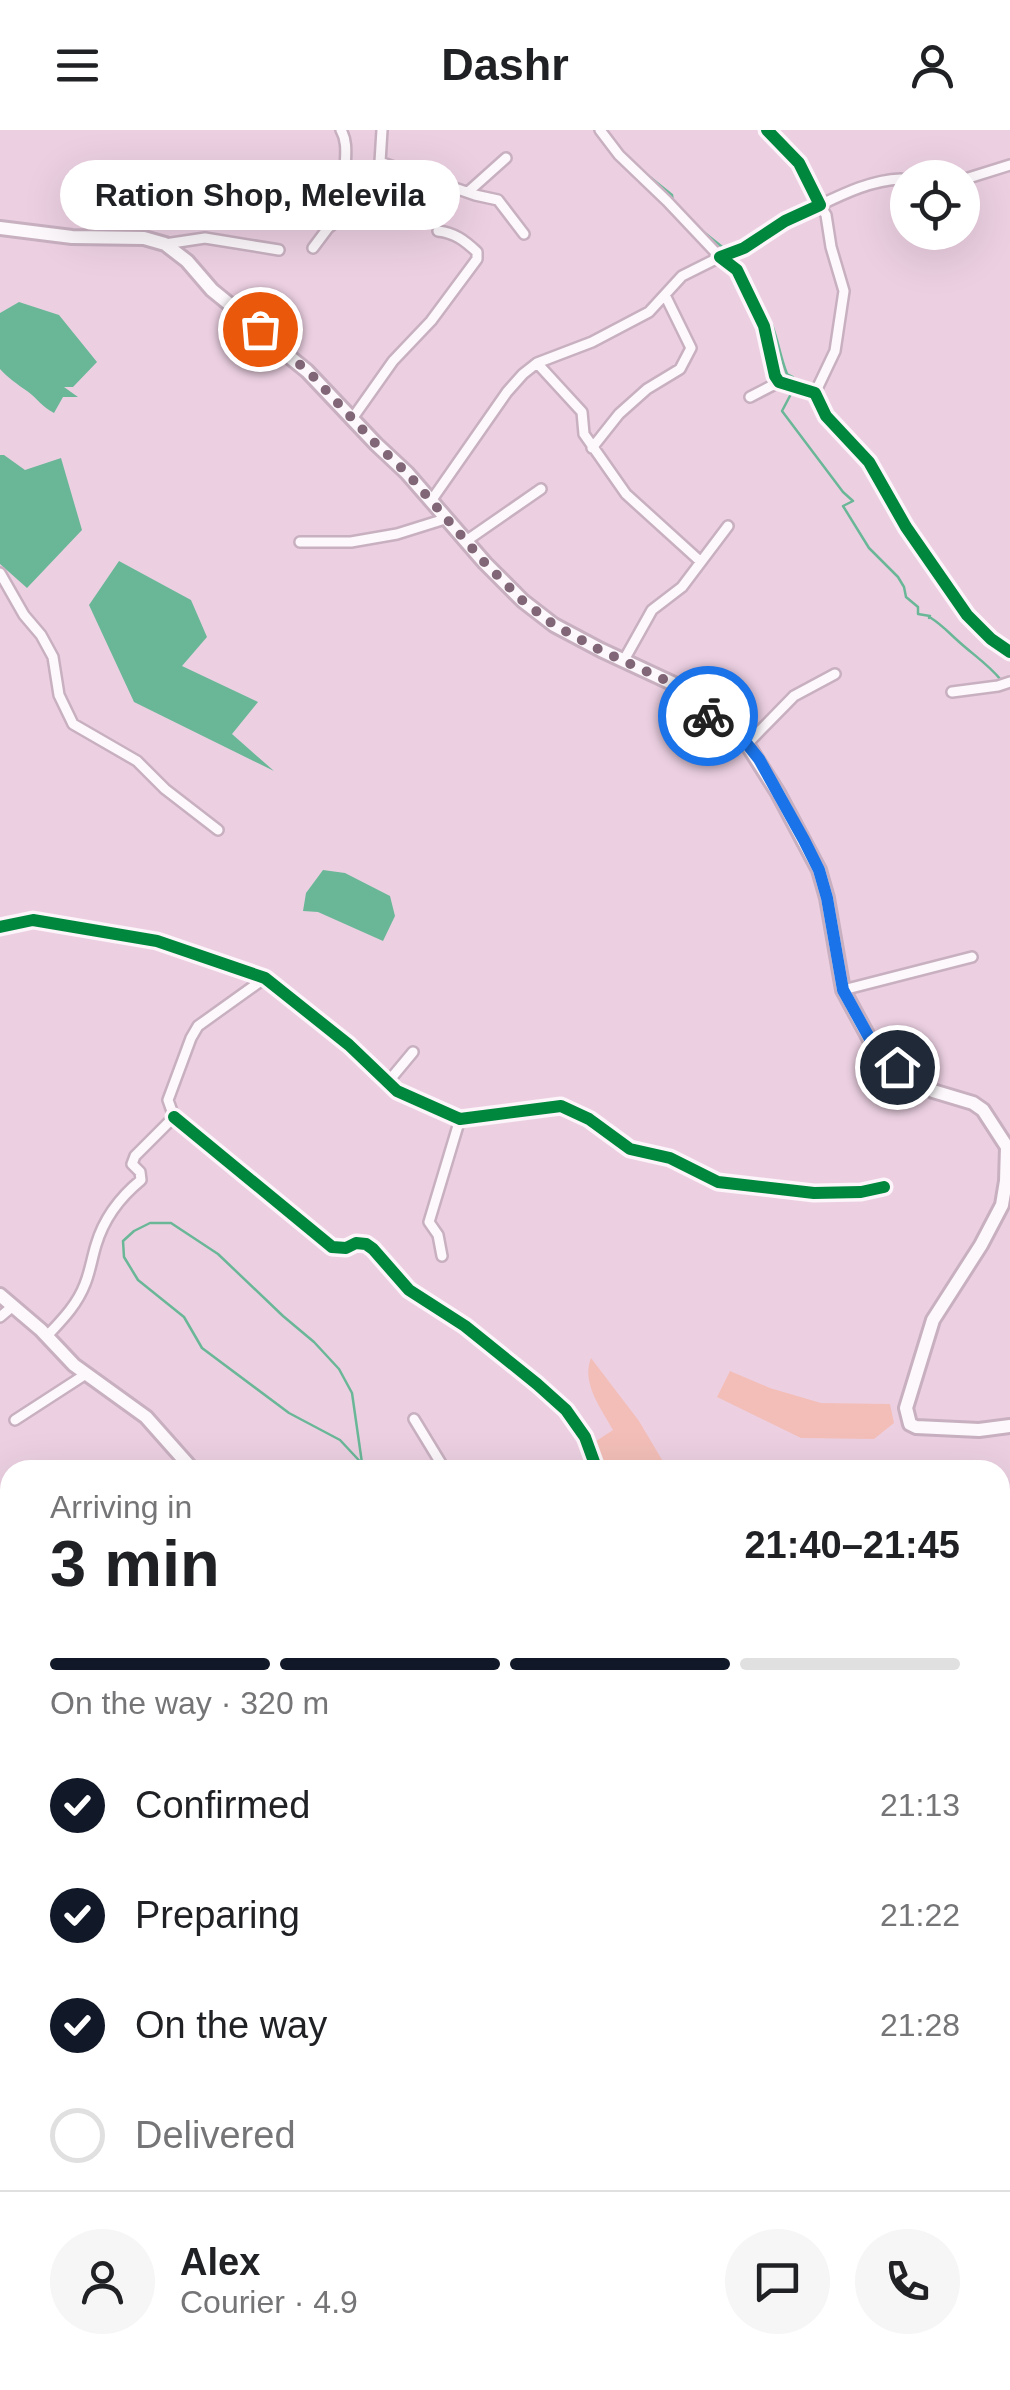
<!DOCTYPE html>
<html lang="en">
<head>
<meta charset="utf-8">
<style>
  :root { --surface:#fff; --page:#f6f6f6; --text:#202124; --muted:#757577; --line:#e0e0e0; --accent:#111827 }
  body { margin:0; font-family:Arial,sans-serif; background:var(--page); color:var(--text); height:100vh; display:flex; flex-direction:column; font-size:38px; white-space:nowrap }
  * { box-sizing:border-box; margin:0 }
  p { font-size:32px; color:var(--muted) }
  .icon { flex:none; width:55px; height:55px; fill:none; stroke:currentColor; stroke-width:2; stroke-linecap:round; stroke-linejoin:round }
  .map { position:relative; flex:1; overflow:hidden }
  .drawer { position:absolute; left:0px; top:1330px; width:1010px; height:930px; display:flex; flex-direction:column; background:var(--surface); border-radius:30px 30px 0 0; box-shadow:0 10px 40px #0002 }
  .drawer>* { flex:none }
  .buttons { position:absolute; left:890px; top:30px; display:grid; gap:20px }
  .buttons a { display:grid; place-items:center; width:90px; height:90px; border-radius:50%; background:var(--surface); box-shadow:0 10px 40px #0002; font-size:50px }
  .pin { position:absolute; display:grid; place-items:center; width:85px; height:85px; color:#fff; margin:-42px; border:5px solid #fff; border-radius:50%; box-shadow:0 2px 10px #0007 }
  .courier { position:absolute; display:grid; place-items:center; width:100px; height:100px; margin:-50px; border:8px solid #1a73e8; border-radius:50%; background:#fff; color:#222; box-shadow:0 2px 12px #0007 }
  .bubble { position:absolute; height:70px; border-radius:35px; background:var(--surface); box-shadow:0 10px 40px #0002; font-size:32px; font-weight:800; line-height:70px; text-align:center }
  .head em { font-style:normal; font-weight:800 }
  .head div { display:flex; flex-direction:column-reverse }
  .head { display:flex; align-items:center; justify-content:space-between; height:170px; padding:0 50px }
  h1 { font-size:65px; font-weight:800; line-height:75px }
  .bar { display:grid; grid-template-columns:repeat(4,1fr); gap:15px 10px; align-content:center; height:120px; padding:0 50px }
  .bar i { height:12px; border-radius:8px; background:var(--line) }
  .bar .active { background:var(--accent) }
  .bar p { grid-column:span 4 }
  .line { display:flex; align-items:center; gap:25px; padding:0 50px; border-top:2px solid var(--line) }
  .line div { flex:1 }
  .round { display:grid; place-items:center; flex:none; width:105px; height:105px; border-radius:52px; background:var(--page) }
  ol { padding:0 50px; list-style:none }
  li { display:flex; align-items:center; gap:30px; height:110px }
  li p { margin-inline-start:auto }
  li .icon { padding:10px; border-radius:50%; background:var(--accent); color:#fff; stroke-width:4 }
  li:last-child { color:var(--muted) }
  li i { width:55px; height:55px; border:5px solid var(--line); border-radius:50% }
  header { display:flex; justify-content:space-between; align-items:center; height:130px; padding:0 50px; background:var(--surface); font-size:45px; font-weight:800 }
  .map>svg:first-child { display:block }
  .green { fill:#f3beb8 }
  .water { fill:#6ab798 }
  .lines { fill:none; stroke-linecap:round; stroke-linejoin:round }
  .stream { stroke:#6ab798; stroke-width:2.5 }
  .minor-casing { stroke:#c8b0c0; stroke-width:14 }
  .tertiary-casing { stroke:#c8b0c0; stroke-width:16 }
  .secondary-casing { stroke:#c8b0c0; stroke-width:18 }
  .minor { stroke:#fcf8fb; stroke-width:9 }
  .tertiary { stroke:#fcf8fb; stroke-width:11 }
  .secondary { stroke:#fcf8fb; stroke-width:12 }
  .cycleway-casing { stroke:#fcf5f9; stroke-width:19 }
  .cycleway { stroke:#00873e; stroke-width:12 }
  .done { stroke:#816677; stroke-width:10; stroke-dasharray:0 18 }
  .route { stroke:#1a73e8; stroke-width:12 }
</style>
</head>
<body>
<header><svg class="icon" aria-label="menu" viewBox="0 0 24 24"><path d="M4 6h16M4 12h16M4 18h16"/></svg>Dashr<svg class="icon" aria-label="person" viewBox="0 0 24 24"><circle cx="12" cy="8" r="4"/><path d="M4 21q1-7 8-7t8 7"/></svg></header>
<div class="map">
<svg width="1010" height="2260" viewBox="0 0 1010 2260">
  <rect width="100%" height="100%" fill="#ecd0e2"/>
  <path class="green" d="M591 1228 639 1291 668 1340H603L593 1313 613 1300C601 1278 581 1253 591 1228Z
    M730 1241 770 1258 821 1273 890 1274 894 1293 874 1309 801 1308 717 1267Z
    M1000 1413 1010 1415V1739L1000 1736Z"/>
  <path class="water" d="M19 172 59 185 97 232 73 257H64L78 267H63L54 283C42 277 37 268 27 261 17 254 8 248 0 239V183Z
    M0 325H4L25 340 61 328 82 400 27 458 0 434Z
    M119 431 191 470 207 507 182 536 258 572 232 604 274 641 134 572 89 475Z
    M323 740 345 743 390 766 395 786 383 811 318 782 303 781 306 763Z"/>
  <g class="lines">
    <path class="stream" d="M635 35 672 65 673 72 685 85
      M701 100 726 120
      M756 170C778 194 776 216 787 244L793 247 796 253
      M792 262 782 281 843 362 853 371 843 376 869 418 898 447 904 457 906 467 918 477V484L930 486 929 488
      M931 488C942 495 948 502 957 510 972 524 988 534 1001 550
      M362 1333 352 1263 339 1239 314 1212 283 1186 218 1124 171 1093H150L134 1101 123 1111 124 1127 138 1150 184 1187 202 1218 289 1283 340 1310 368 1340
      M0 2122 10 2144
      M59 2250 65 2260
      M688 2250 701 2260
      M182 2260 192 2250
      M304 2260 308 2251"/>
    <g class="minor-casing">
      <path id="minor" d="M341 0C352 19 339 42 350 61 353 66 358 70 362 75
        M767 0 799 33 820 75 785 91 744 118 720 127 737 140 764 196 775 246 779 252 815 263 826 286 869 332 906 397 967 485 991 509 1010 522
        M380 32 475 65 498 70 524 104
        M962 50 1010 35
        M468 62 506 28
        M333 66 336 92
        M165 114 205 108 279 120
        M313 118 328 98 339 89 353 84 362 75 368 52 380 32 382 0
        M537 233 582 282 584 304 626 364 701 432
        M815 263 835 221 844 161 831 117 826 85 820 75C845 63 872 50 901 49L908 56
        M750 267 779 252
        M352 289 393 231 431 191 477 129V122C464 110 455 103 438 101
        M592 318 619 284 647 259 680 239 691 218 665 165
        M431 371 507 262 523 244 537 233 592 212 649 182 682 146 720 127 667 71 619 25 600 0
        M466 411 541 359
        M300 412H351L397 404 445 389
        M0 443 24 485 41 505 53 527 59 565 73 594 137 631 165 659 218 700
        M624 530 652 480 682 457 728 396
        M952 562 998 556 1010 552
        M747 614 794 566 835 544
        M0 797 33 790 157 811 265 848 349 915 397 961 460 989 561 976 589 989 630 1019 670 1028 718 1052 814 1063 861 1062 884 1057
        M843 860 972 827
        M388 952 413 922
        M174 987 332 1117 346 1118 356 1113 366 1114 373 1119 409 1160 465 1196 537 1254 566 1280 585 1307 597 1340
        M442 1126 438 1105 429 1092 460 989
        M0 1187 13 1176
        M47 1206C62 1190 77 1175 85 1154 90 1142 92 1128 96 1115 104 1088 119 1068 141 1050L140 1042 132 1034 135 1026 174 987 168 970 191 908 198 896 265 848
        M414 1289 445 1340
        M15 1290 86 1244
        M0 1593 10 1590
        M0 1747 7 1755
        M1000 1837 1010 1838
        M0 1913 10 1929
        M134 2250 135 2260
        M699 2250 708 2260
        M956 2250 959 2260
        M343 2252 347 2260
        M160 2260 178 2250"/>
    </g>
    <g class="tertiary-casing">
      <path id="tertiary" d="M1000 2215 1010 2222"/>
    </g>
    <g class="secondary-casing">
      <path id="secondary" d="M0 98 72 107 144 108 165 114 187 131 212 160 260 199 270 211 307 241 376 314 407 343 485 433 523 471 554 495 601 520 674 554 686 569 704 583 734 602 747 614 778 663 819 740 827 768 843 860 875 919 918 953 933 961 973 973 983 980 1007 1017 1006 1051 1002 1075 981 1115 933 1190 906 1278 910 1294 916 1297 979 1300 1010 1296
        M0 1165 41 1200 74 1235 146 1287 193 1340
        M316 2250 319 2260"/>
    </g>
    <use href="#minor" class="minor"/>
    <use href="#tertiary" class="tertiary"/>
    <use href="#secondary" class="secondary"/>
    <g class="cycleway-casing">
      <path id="cycleway" d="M767 0 799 33 820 75 785 91 744 118 720 127 737 140 764 196 775 246 779 252 815 263 826 286 869 332 906 397 967 485 991 509 1010 522
        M0 797 33 790 157 811 265 848 349 915 397 961 460 989 561 976 589 989 630 1019 670 1028 718 1052 814 1063 861 1062 884 1057
        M174 987 332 1117 346 1118 356 1113 366 1114 373 1119 409 1160 465 1196 537 1254 566 1280 585 1307 597 1340"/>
    </g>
    <use href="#cycleway" class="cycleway"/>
  </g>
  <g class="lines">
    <path class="done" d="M260 199 270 211 308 241 376 314 407 343 485 433 523 471 554 495 600 520 674 554 686 569 708 586"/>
    <path class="route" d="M708 586 734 602 747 614 759 629 804 710 819 740 827 768 843 860 876 920 897 937"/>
  </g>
</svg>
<div class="buttons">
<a><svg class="icon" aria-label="locate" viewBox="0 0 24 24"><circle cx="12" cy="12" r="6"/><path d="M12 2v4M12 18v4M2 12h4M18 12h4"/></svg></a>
</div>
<div class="pin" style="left:260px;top:199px;background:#ea580c"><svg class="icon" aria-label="bag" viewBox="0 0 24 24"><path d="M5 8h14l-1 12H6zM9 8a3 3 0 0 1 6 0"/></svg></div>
<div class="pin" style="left:897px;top:937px;background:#1f2937"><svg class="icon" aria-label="home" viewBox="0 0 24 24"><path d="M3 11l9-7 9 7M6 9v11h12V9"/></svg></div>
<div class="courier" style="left:708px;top:586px"><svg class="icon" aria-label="bike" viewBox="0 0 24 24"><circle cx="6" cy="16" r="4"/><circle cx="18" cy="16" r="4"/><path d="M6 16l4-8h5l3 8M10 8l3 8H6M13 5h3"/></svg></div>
<div class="bubble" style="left:60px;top:30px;width:400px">Ration Shop, Melevila</div>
<section class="drawer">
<div class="head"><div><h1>3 min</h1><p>Arriving in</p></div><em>21:40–21:45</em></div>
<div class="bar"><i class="active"></i><i class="active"></i><i class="active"></i><i></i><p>On the way · 320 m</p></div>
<ol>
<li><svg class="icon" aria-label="check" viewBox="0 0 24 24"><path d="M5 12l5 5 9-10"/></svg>Confirmed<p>21:13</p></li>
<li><svg class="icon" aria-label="check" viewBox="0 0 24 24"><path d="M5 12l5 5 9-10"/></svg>Preparing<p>21:22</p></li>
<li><svg class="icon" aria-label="check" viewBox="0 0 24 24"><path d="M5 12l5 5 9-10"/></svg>On the way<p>21:28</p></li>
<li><i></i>Delivered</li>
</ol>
<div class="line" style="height:180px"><a class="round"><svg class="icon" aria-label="person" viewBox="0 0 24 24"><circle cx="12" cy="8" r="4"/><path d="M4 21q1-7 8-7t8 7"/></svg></a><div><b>Alex</b><p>Courier · 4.9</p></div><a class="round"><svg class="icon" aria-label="chat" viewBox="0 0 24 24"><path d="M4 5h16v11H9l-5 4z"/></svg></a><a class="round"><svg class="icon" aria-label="phone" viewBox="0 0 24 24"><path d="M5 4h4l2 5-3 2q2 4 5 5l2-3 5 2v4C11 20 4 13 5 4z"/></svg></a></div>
</section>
</div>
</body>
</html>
